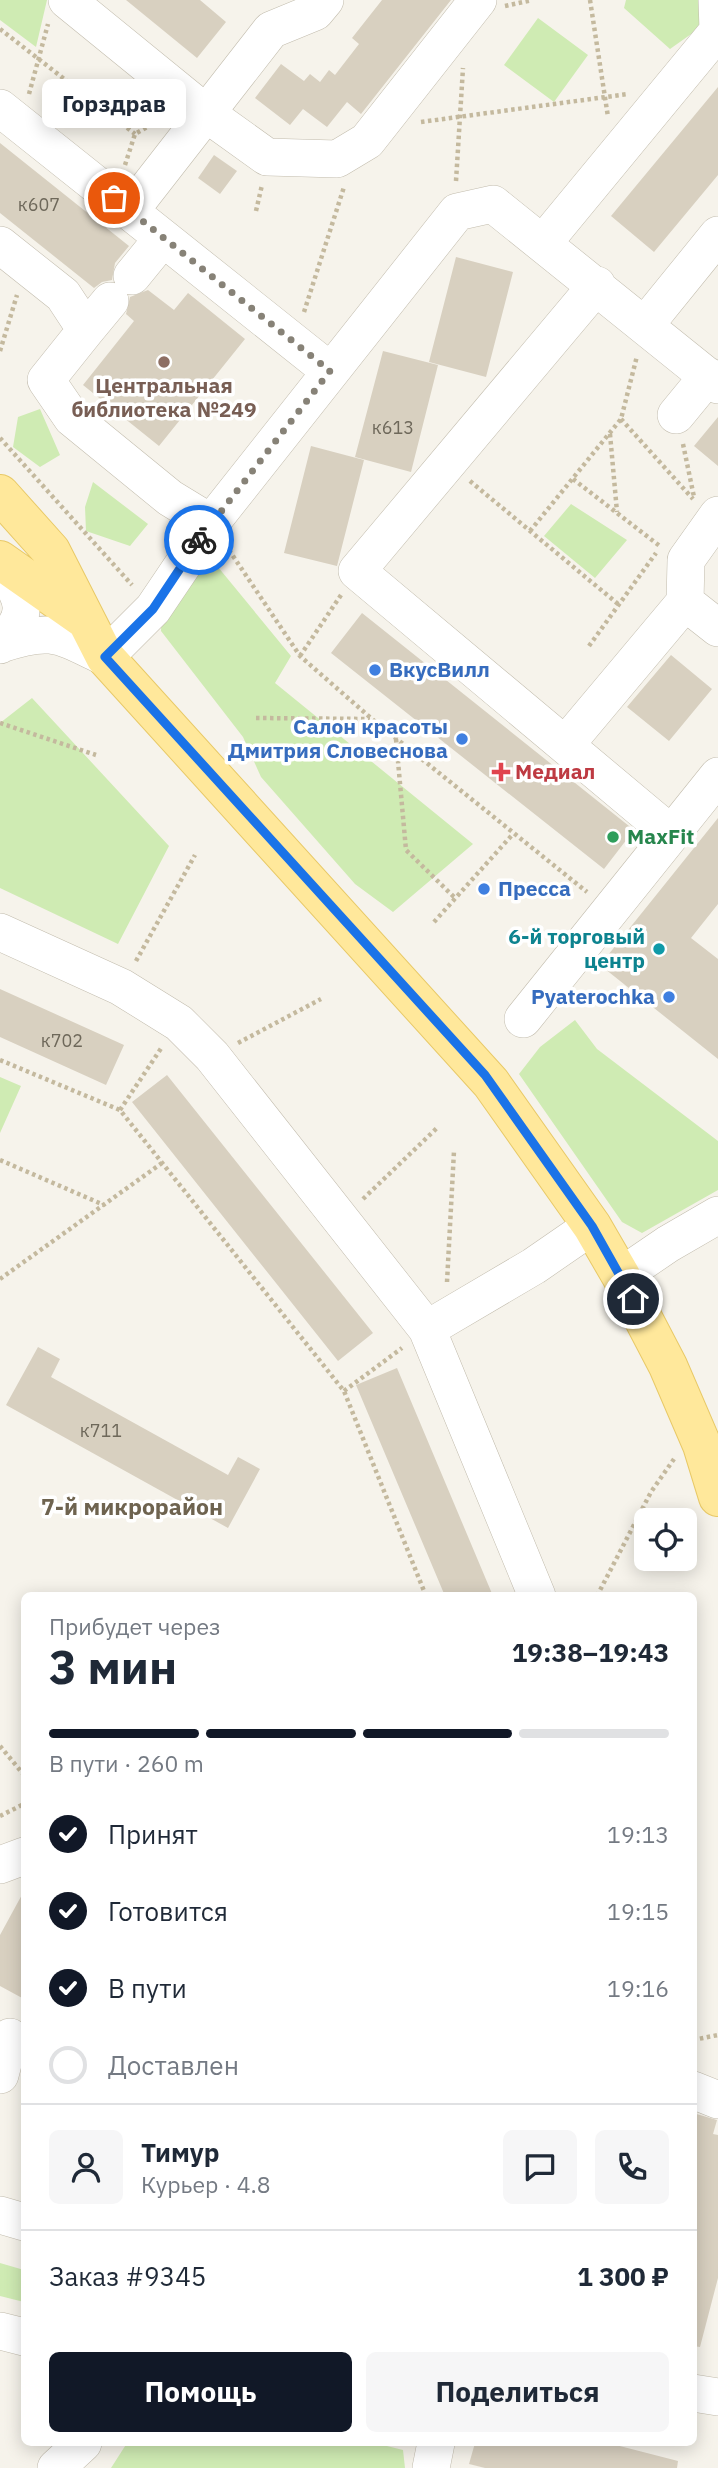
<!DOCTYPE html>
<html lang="ru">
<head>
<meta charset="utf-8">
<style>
  :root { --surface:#fff; --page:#f6f6f7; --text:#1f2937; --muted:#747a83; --line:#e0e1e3; --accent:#111827 }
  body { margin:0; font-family:"IBM Plex Sans",sans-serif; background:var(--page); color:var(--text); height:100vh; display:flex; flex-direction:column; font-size:26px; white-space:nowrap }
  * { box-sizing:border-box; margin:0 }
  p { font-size:23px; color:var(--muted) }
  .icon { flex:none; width:38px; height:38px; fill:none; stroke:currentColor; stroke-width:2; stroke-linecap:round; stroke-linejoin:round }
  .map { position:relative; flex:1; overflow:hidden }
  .panel { position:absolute; left:21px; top:1592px; width:676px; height:854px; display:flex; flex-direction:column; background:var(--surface); border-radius:10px; box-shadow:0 4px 18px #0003 }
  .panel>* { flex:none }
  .buttons { position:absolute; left:634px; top:1508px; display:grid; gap:14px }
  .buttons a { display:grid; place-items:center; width:63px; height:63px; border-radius:10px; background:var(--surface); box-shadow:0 4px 18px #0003; font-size:35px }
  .pin { position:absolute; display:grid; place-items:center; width:60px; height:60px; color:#fff; margin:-30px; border:4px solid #fff; border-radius:50%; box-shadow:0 2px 7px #0007 }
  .courier { position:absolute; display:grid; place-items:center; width:70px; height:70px; margin:-35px; border:5px solid #1a73e8; border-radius:50%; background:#fff; color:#222; box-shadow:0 2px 9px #0007 }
  .bubble { position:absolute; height:49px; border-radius:10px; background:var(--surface); box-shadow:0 4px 18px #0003; font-size:23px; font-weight:700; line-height:49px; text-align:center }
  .headline em { font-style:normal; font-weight:700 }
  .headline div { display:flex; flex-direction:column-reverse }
  .headline { display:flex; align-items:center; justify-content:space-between; height:119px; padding:0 28px }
  h1 { font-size:46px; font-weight:700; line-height:52px }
  .bar { display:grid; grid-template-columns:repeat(4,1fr); gap:10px 7px; align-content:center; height:84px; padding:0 28px }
  .bar i { height:9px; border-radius:5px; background:var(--line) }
  .bar .current { background:var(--accent) }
  .bar p { grid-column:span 4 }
  .line { display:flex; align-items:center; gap:18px; padding:0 28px; border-top:2px solid var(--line) }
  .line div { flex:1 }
  .round { display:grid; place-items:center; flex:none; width:74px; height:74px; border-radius:10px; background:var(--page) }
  ol { padding:0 28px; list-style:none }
  li { display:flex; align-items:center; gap:21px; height:77px }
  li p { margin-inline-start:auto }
  li .icon { padding:7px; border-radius:50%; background:var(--accent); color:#fff; stroke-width:4 }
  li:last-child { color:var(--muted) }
  li i { width:38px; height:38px; border:4px solid var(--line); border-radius:50% }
  .primary-button { display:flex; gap:14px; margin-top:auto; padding:14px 28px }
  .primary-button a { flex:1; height:80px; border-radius:10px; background:var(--accent); color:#fff; font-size:28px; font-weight:700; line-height:80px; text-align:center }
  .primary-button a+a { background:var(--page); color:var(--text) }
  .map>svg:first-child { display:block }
  .green { fill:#cfebb3 }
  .building { fill:#d8d0c0 }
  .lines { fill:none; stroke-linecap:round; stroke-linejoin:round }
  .minor-casing { stroke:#c2bcad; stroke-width:38 }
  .major-casing { stroke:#e8c967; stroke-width:40 }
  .path { stroke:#c4b99e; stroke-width:4.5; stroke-dasharray:3.5 3.5; stroke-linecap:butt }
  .minor { stroke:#fff; stroke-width:37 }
  .major { stroke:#ffe89b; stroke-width:38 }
  .done { stroke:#878277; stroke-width:7; stroke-dasharray:0 12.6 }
  .route { stroke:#1a73e8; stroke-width:9 }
  .education-dot { fill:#8d6e63; stroke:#fff; stroke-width:2.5 }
  .shop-dot { fill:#3f7fe0; stroke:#fff; stroke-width:2.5 }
  .health-dot { fill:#e0444e; stroke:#fff; stroke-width:2.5 }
  .leisure-dot { fill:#2e9e5b; stroke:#fff; stroke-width:2.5 }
  .culture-dot { fill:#0f9aa8; stroke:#fff; stroke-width:2.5 }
  .labels { text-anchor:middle; stroke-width:7; stroke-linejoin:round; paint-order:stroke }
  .number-label { font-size:18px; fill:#6e685a }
  .education-label { font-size:21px; font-weight:bold; fill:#785e54; stroke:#fff }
  .shop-label { font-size:21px; font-weight:bold; fill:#366cbe; stroke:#fff; text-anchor:start }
  .health-label { font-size:21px; font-weight:bold; fill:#be3a42; stroke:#fff; text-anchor:start }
  .leisure-label { font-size:21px; font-weight:bold; fill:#27864d; stroke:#fff; text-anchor:start }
  .culture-label { font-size:21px; font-weight:bold; fill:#0d838f; stroke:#fff; text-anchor:end }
  .neighbourhood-label { font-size:23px; font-weight:bold; fill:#6e634f; stroke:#fff }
</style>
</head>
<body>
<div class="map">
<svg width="718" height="2468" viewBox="0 0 718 2468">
  <rect width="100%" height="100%" fill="#f6f3eb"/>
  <path class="green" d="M0 0H47L36 47 0 20Z
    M626 0H718V15L670 49 624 8Z
    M538 18 588 55 554 102 504 65Z
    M40 409 60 455 40 467 13 447 18 417Z
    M93 482 148 524 130 546 86 531 85 507Z
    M571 504 627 540 595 578 544 536Z
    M204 550 291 656 275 683 473 844 393 912 355 884 261 777 243 737 161 631 162 605Z
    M32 698 169 846 118 944 0 888V723Z
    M575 1020 597 1049 718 1141V1190L642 1233 622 1222 519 1074 540 1047Z
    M0 1077 21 1086 0 1133Z
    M0 2263 24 2270V2302L0 2296Z
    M127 2443H375L403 2450 405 2468H111Z"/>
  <path class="building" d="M126 0H200L226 22 197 58Z
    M382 0H451L361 114 347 102 327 127 303 109 290 125 255 98 281 64 304 81 310 74 320 82 329 70 335 75 359 44 352 38Z
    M718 87V175L654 252 611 216Z
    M0 143 129 246 115 263 112 280 102 282 94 288 0 213Z
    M214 155 237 171 220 194 198 178Z
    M456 257 513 272 486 377 429 362Z
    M148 290 174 310 188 293 245 339 159 446 83 385 134 321 126 314 130 297Z
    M383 351 438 365 411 472 355 457Z
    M718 417V466L694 446Z
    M311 446 364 460 337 566 284 553Z
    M362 613 634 830 604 869 331 653Z
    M671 655 712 689 669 741 627 707Z
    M718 818V904L691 938 718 959V1059L600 965Z
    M0 989 124 1045 106 1085 0 1037Z
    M167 1075 373 1333 338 1361 132 1102Z
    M38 1347 60 1359 51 1377 228 1475 238 1457 260 1469 228 1528 6 1405Z
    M397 1368 493 1596H445L356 1385Z
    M24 1891V1999L0 1986V1935Z
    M693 2113 717 2120 713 2134 718 2135V2278L700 2347 693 2346Z
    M475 2443H608L678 2461 677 2468H485L469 2464Z"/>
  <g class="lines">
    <g class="minor-casing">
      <path id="minor" d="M67 0 207 114 267 157 337 159 367 141 478 0
        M717 0 718 30
        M0 108 330 371
        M130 211 271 30 315 12 325 0
        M544 242 718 31
        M0 245 63 295 86 330 46 380 72 418 170 498 211 523
        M132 276 163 238
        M597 285 357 571 670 833
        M645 325 718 235
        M86 330 110 301
        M676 415 708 376
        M718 515 686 560 685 602 718 628
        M0 564C23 600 33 611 0 645
        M1 644C52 627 59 635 105 657L153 609 211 523 457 212 493 204 718 385
        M566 744 685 602
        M0 932 121 987 179 1023 212 1056 427 1329 537 1596
        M523 1019 718 776
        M621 1276 668 1244 718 1215
        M427 1329 534 1266 592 1226
        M0 1865 24 1856
        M0 2075 10 2037
        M693 2090 718 2100
        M0 2215 24 2222
        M0 2331 24 2337
        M693 2393 718 2397
        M56 2468 83 2443
        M431 2468 436 2443"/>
    </g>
    <g class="major-casing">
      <path id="major" d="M0 494 51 551 105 657 491 1083 592 1226 621 1276 668 1366 702 1445 718 1497
        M0 560 84 619"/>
    </g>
    <path class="path" d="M590 0 608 117
      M505 6 532 0
      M0 29 135 134
      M29 94 48 24
      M421 122 628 94
      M125 165 135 134 163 118
      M456 181 463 68
      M256 211 262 185
      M304 312 344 187
      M0 351 17 295
      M621 419 693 499
      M610 434 617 512
      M0 438 132 585
      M683 444 694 497
      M573 479 661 547
      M470 481 618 604
      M530 531 621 419 637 356
      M229 550 300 656 372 719 587 892
      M589 646 656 553
      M300 656 341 595
      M256 718 370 719
      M0 723 96 755
      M396 739 406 850 455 898
      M434 922 513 834
      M136 961 195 855
      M579 997 587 1008
      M238 1043 321 999
      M0 1060 120 1110 344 1391 426 1596
      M120 1110 162 1047
      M0 1160 104 1205
      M363 1199 437 1128
      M0 1279 162 1163
      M447 1282 454 1151
      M344 1391 402 1348
      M597 1596 651 1492 674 1459
      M0 1746 24 1775
      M0 1816 24 1804
      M693 2040 718 2035"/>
    <use href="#minor" class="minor"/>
    <use href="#major" class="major"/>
  </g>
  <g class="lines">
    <path class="done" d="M114 198 330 371 199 540"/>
    <path class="route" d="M199 540 153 609 105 657 485 1075 592 1226 633 1299"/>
  </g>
  <circle class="education-dot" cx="164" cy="362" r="7"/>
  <g class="shop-dot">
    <circle cx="375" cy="670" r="7"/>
    <circle cx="462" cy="739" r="7"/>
    <circle cx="484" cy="889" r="7"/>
    <circle cx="669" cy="997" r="7"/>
  </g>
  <path class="health-dot" d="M497.5 761.5h7v7h7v7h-7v7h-7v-7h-7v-7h7z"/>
  <circle class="leisure-dot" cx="613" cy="837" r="7"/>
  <circle class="culture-dot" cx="659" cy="949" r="7"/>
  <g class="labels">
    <g class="number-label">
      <text x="39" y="211">к607</text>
      <text x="393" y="434">к613</text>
      <text x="62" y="1047">к702</text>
      <text x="101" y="1437">к711</text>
    </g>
    <g class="education-label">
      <text x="164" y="393">Центральная<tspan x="164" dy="24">библиотека №249</tspan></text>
    </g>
    <g class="shop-label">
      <text x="389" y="677">ВкусВилл</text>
      <text x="448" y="734" text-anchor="end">Салон красоты<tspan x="448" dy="24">Дмитрия Словеснова</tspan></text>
      <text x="498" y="896">Пресса</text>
      <text x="655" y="1004" text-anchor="end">Pyaterochka</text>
    </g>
    <g class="health-label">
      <text x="515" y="779">Медиал</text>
    </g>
    <g class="leisure-label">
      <text x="627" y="844">MaxFit</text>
    </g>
    <g class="culture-label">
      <text x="645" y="944">6-й торговый<tspan x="645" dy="24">центр</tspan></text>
    </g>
    <g class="neighbourhood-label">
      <text x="132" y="1515">7-й микрорайон</text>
    </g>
  </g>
</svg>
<div class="buttons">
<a><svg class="icon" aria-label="locate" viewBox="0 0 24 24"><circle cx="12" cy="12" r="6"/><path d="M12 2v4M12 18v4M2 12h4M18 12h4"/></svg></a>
</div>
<div class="pin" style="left:114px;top:198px;background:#ea580c"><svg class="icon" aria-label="bag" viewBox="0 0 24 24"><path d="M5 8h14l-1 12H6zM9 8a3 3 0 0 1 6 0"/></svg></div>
<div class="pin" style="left:633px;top:1299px;background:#1f2937"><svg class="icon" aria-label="home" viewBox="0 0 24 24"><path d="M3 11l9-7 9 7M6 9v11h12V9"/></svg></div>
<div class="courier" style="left:199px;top:540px"><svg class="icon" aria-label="bike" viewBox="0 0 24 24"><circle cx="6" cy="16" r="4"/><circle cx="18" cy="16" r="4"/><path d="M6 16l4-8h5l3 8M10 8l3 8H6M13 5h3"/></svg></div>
<div class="bubble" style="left:42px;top:79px;width:144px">Горздрав</div>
<section class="panel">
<div class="headline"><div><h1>3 мин</h1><p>Прибудет через</p></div><em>19:38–19:43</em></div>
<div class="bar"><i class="current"></i><i class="current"></i><i class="current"></i><i></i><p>В пути · 260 m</p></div>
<ol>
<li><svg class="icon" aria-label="check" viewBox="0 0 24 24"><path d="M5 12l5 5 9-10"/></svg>Принят<p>19:13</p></li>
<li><svg class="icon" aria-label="check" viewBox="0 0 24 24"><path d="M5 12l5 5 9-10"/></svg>Готовится<p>19:15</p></li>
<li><svg class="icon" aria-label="check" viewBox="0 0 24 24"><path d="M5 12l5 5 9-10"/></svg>В пути<p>19:16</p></li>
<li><i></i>Доставлен</li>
</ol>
<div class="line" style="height:126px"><a class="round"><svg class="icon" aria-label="person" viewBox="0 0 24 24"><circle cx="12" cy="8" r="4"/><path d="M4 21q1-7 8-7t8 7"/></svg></a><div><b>Тимур</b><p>Курьер · 4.8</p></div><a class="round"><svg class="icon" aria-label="chat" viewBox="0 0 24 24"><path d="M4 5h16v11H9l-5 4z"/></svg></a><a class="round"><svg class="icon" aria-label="phone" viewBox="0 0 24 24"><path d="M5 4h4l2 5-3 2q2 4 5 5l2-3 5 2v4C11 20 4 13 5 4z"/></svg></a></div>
<div class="line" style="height:91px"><div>Заказ #9345</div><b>1 300 ₽</b></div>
<div class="primary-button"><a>Помощь</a><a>Поделиться</a></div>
</section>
</div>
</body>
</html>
